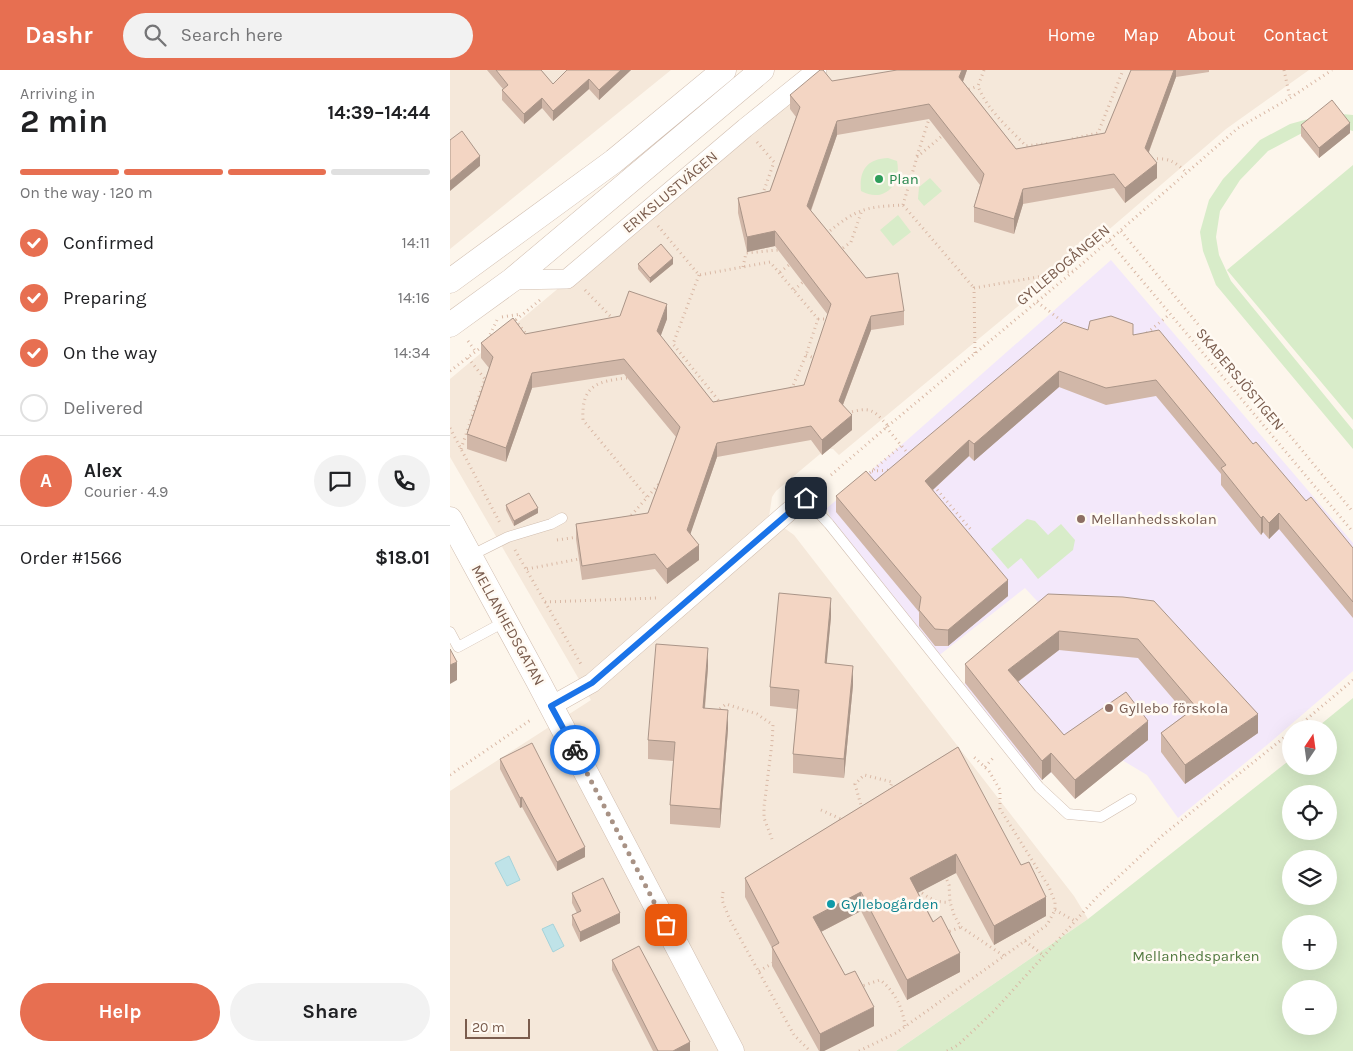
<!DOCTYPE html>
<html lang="en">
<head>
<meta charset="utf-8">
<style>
  :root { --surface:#fff; --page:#f2f2f2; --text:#202124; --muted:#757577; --line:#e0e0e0; --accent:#e76f51 }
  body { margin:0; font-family:Karla,sans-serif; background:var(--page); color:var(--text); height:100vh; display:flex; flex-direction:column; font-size:19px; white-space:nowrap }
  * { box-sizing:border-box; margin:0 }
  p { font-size:16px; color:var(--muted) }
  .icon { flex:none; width:28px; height:28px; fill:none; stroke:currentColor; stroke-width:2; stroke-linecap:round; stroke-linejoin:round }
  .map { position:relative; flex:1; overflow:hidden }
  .details { display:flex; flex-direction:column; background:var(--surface); width:450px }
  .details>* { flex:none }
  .needle { width:32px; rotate:13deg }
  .fabs { position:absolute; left:832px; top:650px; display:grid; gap:10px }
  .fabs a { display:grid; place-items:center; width:55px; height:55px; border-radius:50%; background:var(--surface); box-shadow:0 5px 20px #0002; font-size:25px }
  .scale { position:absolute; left:15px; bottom:12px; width:65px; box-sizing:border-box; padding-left:5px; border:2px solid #7a5c4d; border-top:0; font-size:14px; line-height:18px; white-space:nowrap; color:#7a5c4d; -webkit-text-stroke:4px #fffaf3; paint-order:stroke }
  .pin { position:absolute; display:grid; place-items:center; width:42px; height:42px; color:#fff; margin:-21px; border-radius:10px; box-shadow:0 2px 8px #0006 }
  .courier { position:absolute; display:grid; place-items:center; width:50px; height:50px; margin:-25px; border:4px solid #1a73e8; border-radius:50%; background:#fff; color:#222; box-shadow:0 1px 6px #0007 }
  .overview em { font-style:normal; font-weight:700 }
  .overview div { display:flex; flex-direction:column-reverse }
  .overview { display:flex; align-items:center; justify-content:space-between; height:85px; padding:0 20px }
  h1 { font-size:32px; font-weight:700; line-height:38px }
  .bar { display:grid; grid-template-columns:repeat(4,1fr); gap:8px 5px; align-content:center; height:60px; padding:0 20px }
  .bar i { height:6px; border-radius:4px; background:var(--line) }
  .bar .current { background:var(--accent) }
  .bar p { grid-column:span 4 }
  .line { display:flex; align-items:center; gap:12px; padding:0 20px; border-top:1px solid var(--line) }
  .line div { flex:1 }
  .round { display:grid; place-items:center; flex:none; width:52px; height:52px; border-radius:26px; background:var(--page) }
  ol { padding:0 20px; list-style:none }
  li { display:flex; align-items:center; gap:15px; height:55px }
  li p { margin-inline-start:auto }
  li .icon { padding:5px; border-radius:50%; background:var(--accent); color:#fff; stroke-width:4 }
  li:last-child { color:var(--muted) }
  li i { width:28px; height:28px; border:2px solid var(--line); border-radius:50% }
  .primary-button { display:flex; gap:10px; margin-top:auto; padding:10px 20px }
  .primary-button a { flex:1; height:58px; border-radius:30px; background:var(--accent); color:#fff; font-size:20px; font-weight:700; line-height:58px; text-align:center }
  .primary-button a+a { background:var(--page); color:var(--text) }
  header { display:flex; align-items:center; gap:30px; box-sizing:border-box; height:70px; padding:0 25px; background:var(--accent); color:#fff }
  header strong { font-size:24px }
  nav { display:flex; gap:28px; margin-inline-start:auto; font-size:18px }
  .search { width:350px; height:45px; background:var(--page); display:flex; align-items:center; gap:12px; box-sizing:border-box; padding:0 18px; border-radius:28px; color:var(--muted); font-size:19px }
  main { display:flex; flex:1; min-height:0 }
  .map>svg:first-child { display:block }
  .residential { fill:#f5e8da }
  .education { fill:#f3e8fa }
  .green { fill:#d8ecc9; fill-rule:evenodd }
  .water { fill:#bfe3e8; stroke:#a5d3da }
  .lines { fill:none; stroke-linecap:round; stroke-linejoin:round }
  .service-casing { stroke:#d1beb0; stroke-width:11 }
  .minor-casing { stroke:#d1beb0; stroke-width:20 }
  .tertiary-casing { stroke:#d1beb0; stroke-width:25 }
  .path { stroke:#d9b8a5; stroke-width:3; stroke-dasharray:1 4; stroke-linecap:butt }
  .service { stroke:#fff; stroke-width:10 }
  .minor { stroke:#fff; stroke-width:19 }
  .tertiary { stroke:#fff; stroke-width:24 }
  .wall { fill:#d1b7a8 }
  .shaded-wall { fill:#aa9588 }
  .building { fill:#f3d5c3; stroke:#aa9588 }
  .done { stroke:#a89285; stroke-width:5; stroke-dasharray:0 9 }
  .route { stroke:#1a73e8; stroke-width:6 }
  .leisure-dot { fill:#2e9e5b; stroke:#fffaf3; stroke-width:2 }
  .education-dot { fill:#8d6e63; stroke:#fffaf3; stroke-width:2 }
  .culture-dot { fill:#0f9aa8; stroke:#fffaf3; stroke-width:2 }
  .labels { text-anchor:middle; stroke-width:5; stroke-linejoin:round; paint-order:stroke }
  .leisure-label { font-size:15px; fill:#27864d; stroke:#fffaf3; text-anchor:start }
  .street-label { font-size:15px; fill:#7a5c4d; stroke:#fffaf3 }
  .education-label { font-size:15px; fill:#785e54; stroke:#fffaf3; text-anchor:start }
  .culture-label { font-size:15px; fill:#0d838f; stroke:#fffaf3; text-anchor:start }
  .park-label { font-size:15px; fill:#537a41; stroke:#fffaf3 }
</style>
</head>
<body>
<header>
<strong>Dashr</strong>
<div class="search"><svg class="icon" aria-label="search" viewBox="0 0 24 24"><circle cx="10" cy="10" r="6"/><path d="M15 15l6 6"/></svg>Search here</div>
<nav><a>Home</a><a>Map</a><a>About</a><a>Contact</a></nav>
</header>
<main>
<section class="details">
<div class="overview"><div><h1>2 min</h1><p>Arriving in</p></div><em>14:39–14:44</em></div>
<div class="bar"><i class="current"></i><i class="current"></i><i class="current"></i><i></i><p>On the way · 120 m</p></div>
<ol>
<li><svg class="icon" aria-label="check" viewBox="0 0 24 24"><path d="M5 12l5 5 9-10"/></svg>Confirmed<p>14:11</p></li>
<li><svg class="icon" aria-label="check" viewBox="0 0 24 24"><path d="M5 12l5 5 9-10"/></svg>Preparing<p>14:16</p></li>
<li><svg class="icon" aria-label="check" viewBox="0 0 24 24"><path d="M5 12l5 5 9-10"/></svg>On the way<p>14:34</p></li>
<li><i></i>Delivered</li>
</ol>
<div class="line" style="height:90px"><b class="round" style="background:var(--accent);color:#fff">A</b><div><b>Alex</b><p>Courier · 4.9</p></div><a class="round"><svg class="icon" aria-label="chat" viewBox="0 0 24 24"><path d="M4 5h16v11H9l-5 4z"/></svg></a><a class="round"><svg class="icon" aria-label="phone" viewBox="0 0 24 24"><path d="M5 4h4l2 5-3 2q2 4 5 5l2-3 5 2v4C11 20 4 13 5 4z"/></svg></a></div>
<div class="line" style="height:65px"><div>Order #1566</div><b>$18.01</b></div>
<div class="primary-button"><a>Help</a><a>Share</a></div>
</section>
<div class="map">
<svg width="903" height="981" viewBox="0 0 903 981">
  <rect width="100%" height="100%" fill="#fdf6ec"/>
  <path class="residential" d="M0 0H221L0 179Z
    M369 0H859L776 59 620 193 389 385 383 379H376L326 421 322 427 319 447 344 465 624 826 638 849 446 981H0V721L141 630 0 387V309Z"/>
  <path class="education" d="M661 190 903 473V601L817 675 728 748 697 705 672 690 625 729 602 702 590 711 514 614 598 543 575 518 487 587 385 460 377 438 456 371Z"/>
  <path class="green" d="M880 43 903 45V61L895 59 854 62 818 81 790 110 770 141 766 167 769 185 781 211 903 360V379L766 215 753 181 750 162 759 130 773 109 810 70 840 54Z
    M438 88 447 91C452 114 434 134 411 121 409 100 417 89 438 88Z
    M903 95V350L777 200Z
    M480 108 492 121 474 136 468 129 469 117Z
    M448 145 461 162 443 176 430 160Z
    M577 449 585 451 598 465 611 454 625 470 623 480 588 509 571 488 558 499 541 479Z
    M903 628V981H446L638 849 841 689V696H879V659H865ZM841 724H879V761H841ZM841 789H879V826H841ZM841 854H879V891H841ZM841 919H879V956H841Z"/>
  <path class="water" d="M59 786 70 810 57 816 45 793Z
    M103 854 114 876 103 882 92 859Z"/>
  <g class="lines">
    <g class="service-casing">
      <path id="service" d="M355 428 379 454 589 717 618 744 651 747 681 729
        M20 486 58 467 101 454 112 448
        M0 562 8 577 56 551"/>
    </g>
    <g class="minor-casing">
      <path id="minor" d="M62 210 117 209 295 58 367 0
        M101 636 142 613 367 417"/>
    </g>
    <g class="tertiary-casing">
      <path id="tertiary" d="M0 211 164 91 274 0
        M0 255 62 210 312 0
        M0 449 88 611 282 981"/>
    </g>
    <path class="path" d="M534 0 528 16C537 40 558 57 576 76L601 73
      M834 0 840 28
      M514 21 528 16
      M622 69 648 63 673 0
      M307 72 324 92 312 126
      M467 86 479 49
      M702 89C720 88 724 91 737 103
      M453 135 467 87 492 66
      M208 156 249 205 320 192 368 249 356 285 342 318H339
      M671 161 903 442
      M376 164C407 139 413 137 453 135L524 218
      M659 171 903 462
      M389 181 401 172 412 140
      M293 197 296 183 328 180
      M330 202 339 195
      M249 205 223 274 269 331H271
      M135 220 164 250
      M344 220 353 212
      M587 232 616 254
      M52 247 71 244
      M368 249H380
      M65 250 77 265
      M62 253 90 230
      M697 263 720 244
      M38 269 47 250
      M18 271 26 282
      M525 283 524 218 623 201
      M356 285 367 289
      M0 301 33 276
      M177 308C148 311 131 315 133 350L197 427
      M397 343C420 337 422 338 438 356
      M436 357 460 386
      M0 358 51 455
      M11 379 35 309 18 288
      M422 401 441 400
      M381 405 438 356 625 200 788 58 840 28 882 0
      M416 406 451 376
      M484 416 522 461
      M178 449 208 415 212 414
      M107 470 128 467
      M65 480 132 596
      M77 499 129 489
      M95 532 207 528
      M266 642 276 634 307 644 323 655 322 673 314 737V748L322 769
      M845 659 903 610
      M535 697 545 686
      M0 705 82 649
      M412 739 405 714 414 705 442 712 439 722
      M371 740 393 750
      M497 810 499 815 500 832 504 845 511 857 554 886
      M273 822 272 830 280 850 344 965 360 981
      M472 823C482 830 488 833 500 832
      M605 840 625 851
      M495 863 511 857
      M575 871 594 886
      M309 901 325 892
      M409 917 430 910C445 921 453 939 455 956
      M409 981 446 963 554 886 597 855 605 840V832L599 817 550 739V720L539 701 524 687
      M497 981 508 975 544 941 646 828 713 765 841 662"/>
    <use href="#service" class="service"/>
    <use href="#minor" class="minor"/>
    <use href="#tertiary" class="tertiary"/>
  </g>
  <path class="wall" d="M37 0H91L103 14 117 0H181L149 30 139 19 103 51 92 38 74 54 52 30V20L53 19Z
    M517 0 513 12 566 79 655 63 681 0H759V2L726 7 699 82 707 108 675 133 664 118 573 134 564 164 524 152V137L530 115 479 49 387 65 361 141 416 208 454 241V255L421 260 393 335 402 360 372 385 361 370 267 387 240 464 249 490 217 514 205 499 132 510 126 469V454L198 443 226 367 174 304 82 318 56 392 17 379V364L39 298 31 288V273L75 264 217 249 210 266 263 332 354 315 378 245 325 176 297 182 288 143V128L320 121 346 47 340 39V25L382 11Z
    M851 55 900 63 869 88 851 66Z
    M188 194H223L200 213 188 199Z
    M638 260 683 264 803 374 856 431 903 478V548L829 459 819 469 813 462 811 465 771 415V404L706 326 656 335 609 317 524 391 519 386 483 420 558 526 498 576H485L469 556V542L386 442V426L425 411Z
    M56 435 88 443 64 456 56 440Z
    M673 527 808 663 735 714 711 682V663L736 644 688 588 609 580 568 612 614 665 698 670 625 729 601 702 592 710 515 613V594Z
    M381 547 376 593 403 615 394 708 343 703V684L347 639 320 636V617Z
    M258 597 255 639 278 659 270 758 220 754V735L223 691 198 689V670Z
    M508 677 596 846 544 875 506 803 468 822 510 902 457 930 411 841 371 862 424 956 374 981H369L322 896V878L295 827V808Z
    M50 689 135 787 107 801 72 737 70 738 50 699Z
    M122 823 170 853 130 872 122 855V845L127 843 122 833Z
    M162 890 240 981H203L162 900Z"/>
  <path class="shaded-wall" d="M171 0H181L149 30V20Z
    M512 0H517L509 22V7Z
    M724 0H726V7L695 92V78Z
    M139 9V19L103 51V41Z
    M92 28V38L74 54V44Z
    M387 51V65L357 151V136Z
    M900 53V63L869 88V78Z
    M30 86V96L0 121V111Z
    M707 93V108L675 133V118Z
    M573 119V134L564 164V149Z
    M325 161V176L297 182V167Z
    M223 188V194L200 213V208Z
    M217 234V249L207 276V261Z
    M421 246V260L389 345V331Z
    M609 301V317L524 391V374Z
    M82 303V318L56 392V378Z
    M402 345V360L372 385V370Z
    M519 370V386L475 427V411Z
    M267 373V387L237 474V460Z
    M88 438V443L64 456V451Z
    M829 443V459L819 469V453Z
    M813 446V462L811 465V448Z
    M249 475V490L217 514V499Z
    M558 510V526L498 576V560Z
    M381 528V547L375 612V593Z
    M609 561V580L558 619V600Z
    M258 578V597L253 657V638Z
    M7 592V610L0 614V595Z
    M403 596V615L394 708V689Z
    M278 640V659L270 758V739Z
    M808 644V663L735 714V695Z
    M698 651V670L625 729V710Z
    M601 683V702L592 710V691Z
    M72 727V737L70 738V728Z
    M135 777V787L107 801V792Z
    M506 784V803L460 827V808Z
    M411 822V841L363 866V847Z
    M596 827V846L544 875V856Z
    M170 843V853L130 872V862Z
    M510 883V902L457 930V910Z
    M424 937V956L374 981H370V964Z
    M240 972V981H223Z"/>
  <path class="building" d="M46 0H91L103 14 117 0H171L149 20 139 9 103 41 92 28 74 44 52 20 58 15Z
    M370 0H373L382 11 447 0H512L509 7 566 79 655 63 681 0H724L695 78 707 93 675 118 664 104 573 119 564 149 524 137 534 104 479 34 387 51 357 136 416 208 448 203 454 241 421 246 389 331 402 345 372 370 361 356 267 373 237 460 249 475 217 499 205 484 132 496 126 454 198 443 230 357 174 289 82 303 56 378 17 364 43 287 31 273 63 248 75 264 170 246 179 221 217 234 207 261 263 332 354 315 381 234 325 161 297 167 288 128 320 121 350 37 340 25Z
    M882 30 900 53 869 78 851 55Z
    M12 61 30 86 0 111V70Z
    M211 174 223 188 200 208 188 194Z
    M661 246 683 254V265L709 260 803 374 806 372 856 431 861 427 903 478V532L829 443 819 453 813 446 811 448 771 398 776 395 706 310 656 318 609 301 524 374 519 370 475 411 558 510 498 560 485 559 469 540 471 527 386 426 416 401 425 411 614 252 638 260 640 251Z
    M79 423 88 438 64 451 56 435Z
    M329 523 381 528 375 593 403 596 394 689 343 684 349 620 320 617Z
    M598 524 673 527 704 531 808 644 735 695 711 663 746 637 688 569 609 561 558 600 614 665 676 622 698 651 625 710 601 683 592 691 515 594Z
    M206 574 258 578 253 638 278 640 270 739 220 735 225 672 198 670Z
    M0 579 7 592 0 595Z
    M82 673 135 777 107 792 72 727 70 728 50 689Z
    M508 677 571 795 579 792 596 827 544 856 506 784 460 808 483 852 491 846 510 883 457 910 411 822 363 847 395 905 405 901 424 937 370 964 322 877 329 873 295 808Z
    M153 808 170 843 130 862 122 845 131 841 122 823Z
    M189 876 240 972 223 981H208L162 890Z"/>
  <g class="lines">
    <path class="done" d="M125 680 216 855"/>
    <path class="route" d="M125 680 101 636 142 613 356 428"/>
  </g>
  <circle class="leisure-dot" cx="429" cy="109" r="5"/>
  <g class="education-dot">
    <circle cx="631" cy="449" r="5"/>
    <circle cx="659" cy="638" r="5"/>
  </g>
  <circle class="culture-dot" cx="381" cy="834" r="5"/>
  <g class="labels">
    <g class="leisure-label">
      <text x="439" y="114">Plan</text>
    </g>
    <g class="street-label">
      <text transform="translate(220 122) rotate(-40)" y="5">ERIKSLUSTVÄGEN</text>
      <text transform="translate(613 195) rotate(-40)" y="5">GYLLEBOGÅNGEN</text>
      <text transform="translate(790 309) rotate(50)" y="5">SKABERSJÖSTIGEN</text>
      <text transform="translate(58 555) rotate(61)" y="5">MELLANHEDSGATAN</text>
    </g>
    <g class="education-label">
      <text x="641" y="454">Mellanhedsskolan</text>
      <text x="669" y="643">Gyllebo förskola</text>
    </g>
    <g class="culture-label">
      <text x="391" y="839">Gyllebogården</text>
    </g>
    <g class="park-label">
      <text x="746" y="891">Mellanhedsparken</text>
    </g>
  </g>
</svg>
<div class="fabs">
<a><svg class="needle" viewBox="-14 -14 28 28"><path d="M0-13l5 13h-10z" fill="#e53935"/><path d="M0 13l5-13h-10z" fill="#757577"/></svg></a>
<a><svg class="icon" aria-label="locate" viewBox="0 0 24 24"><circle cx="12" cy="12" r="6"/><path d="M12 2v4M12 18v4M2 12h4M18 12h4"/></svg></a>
<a><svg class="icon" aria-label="layers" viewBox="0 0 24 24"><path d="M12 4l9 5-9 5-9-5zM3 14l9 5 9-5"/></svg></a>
<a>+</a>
<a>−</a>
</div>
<div class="scale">20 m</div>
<div class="pin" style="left:216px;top:855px;background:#ea580c"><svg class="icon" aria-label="bag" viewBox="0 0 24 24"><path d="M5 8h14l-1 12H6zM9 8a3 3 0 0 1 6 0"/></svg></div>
<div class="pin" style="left:356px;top:428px;background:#1f2937"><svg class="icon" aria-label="home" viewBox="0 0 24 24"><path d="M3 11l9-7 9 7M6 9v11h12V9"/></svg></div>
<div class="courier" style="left:125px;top:680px"><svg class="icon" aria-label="bike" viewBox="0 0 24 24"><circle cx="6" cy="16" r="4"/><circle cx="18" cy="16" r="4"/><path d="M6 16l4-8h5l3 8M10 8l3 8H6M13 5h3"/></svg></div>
</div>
</main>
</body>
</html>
